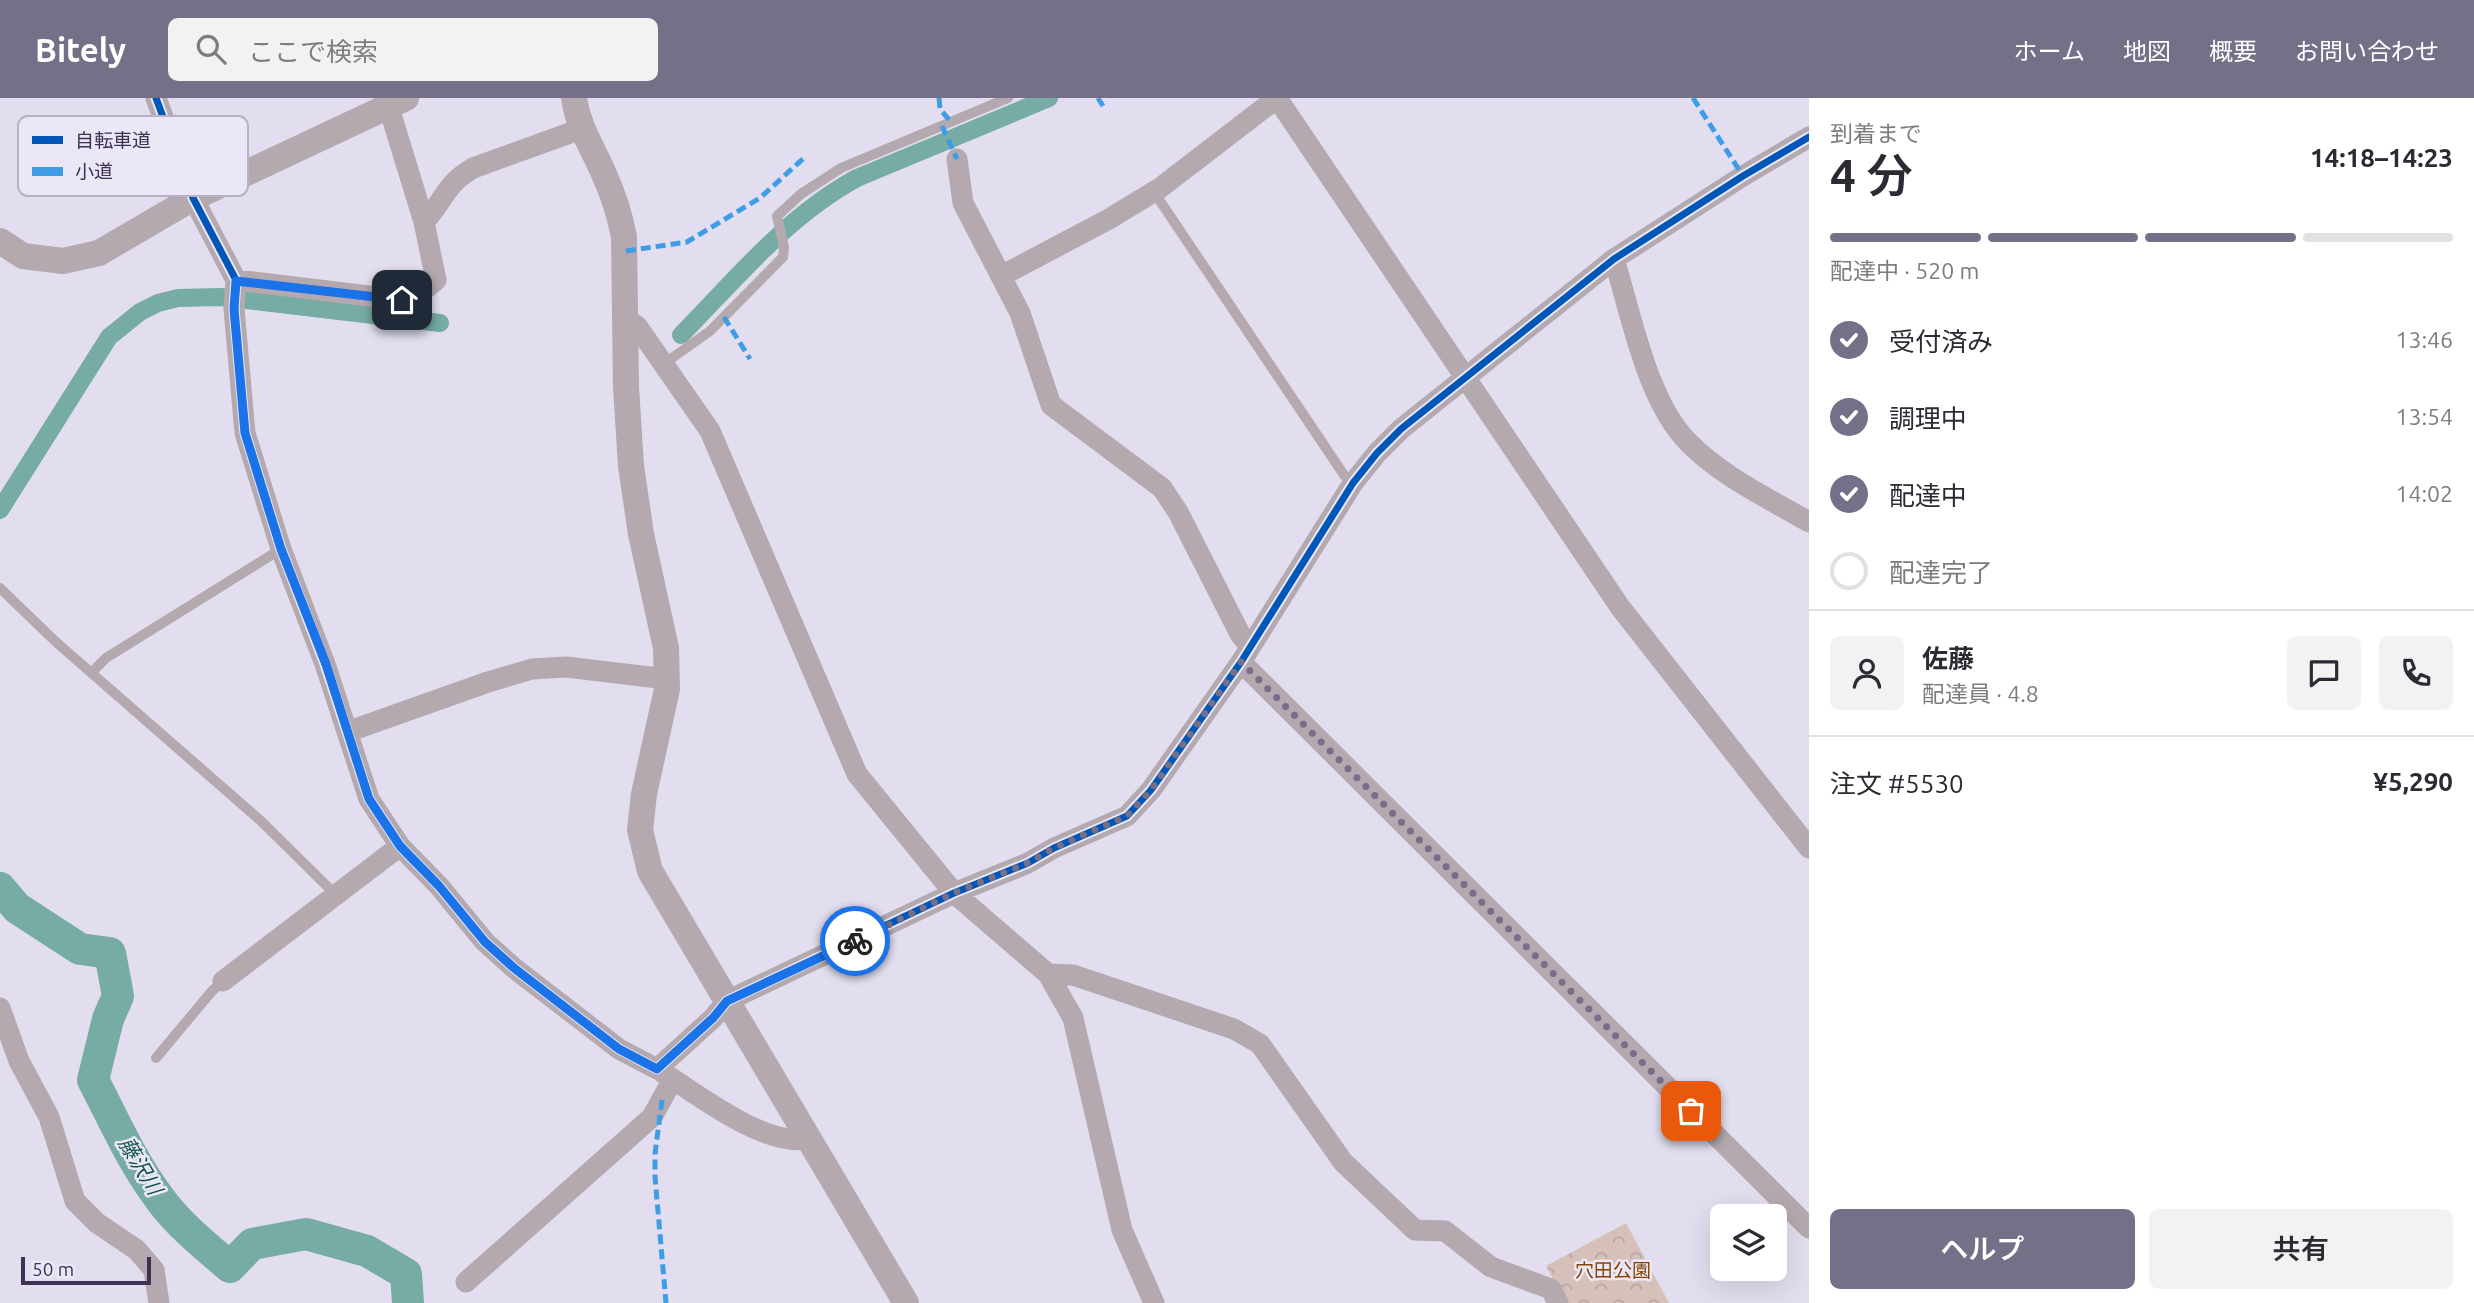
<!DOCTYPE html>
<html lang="ja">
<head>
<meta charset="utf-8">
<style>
  :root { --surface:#fff; --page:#f2f2f3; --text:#2b2b33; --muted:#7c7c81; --line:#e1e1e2; --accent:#756f88 }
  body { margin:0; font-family:Ubuntu,"Noto Sans JP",sans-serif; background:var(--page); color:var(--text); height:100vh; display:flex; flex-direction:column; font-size:26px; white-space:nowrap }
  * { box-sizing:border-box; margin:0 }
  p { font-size:23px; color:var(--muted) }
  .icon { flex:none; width:38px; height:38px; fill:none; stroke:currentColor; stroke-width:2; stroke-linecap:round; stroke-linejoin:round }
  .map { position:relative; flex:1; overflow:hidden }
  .drawer { display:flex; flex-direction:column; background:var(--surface); width:665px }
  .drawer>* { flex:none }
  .tools { position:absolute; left:1710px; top:1106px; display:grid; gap:14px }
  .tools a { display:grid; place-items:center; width:77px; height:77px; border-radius:10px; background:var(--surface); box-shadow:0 7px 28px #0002; font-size:35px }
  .scale { position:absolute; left:21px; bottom:18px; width:130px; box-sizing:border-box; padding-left:7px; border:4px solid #3b3351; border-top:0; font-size:19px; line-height:24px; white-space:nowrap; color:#3b3351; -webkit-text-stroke:5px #ebe7f7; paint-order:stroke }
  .pin { position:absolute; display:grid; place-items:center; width:60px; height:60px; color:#fff; margin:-30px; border-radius:14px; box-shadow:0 4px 10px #0006 }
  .courier { position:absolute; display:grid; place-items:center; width:70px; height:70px; margin:-35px; border:5px solid #1a73e8; border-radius:50%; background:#fff; color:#222; box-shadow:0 2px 9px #0007 }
  .head em { font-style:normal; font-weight:600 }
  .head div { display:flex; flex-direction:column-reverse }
  .head { display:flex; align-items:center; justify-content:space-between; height:119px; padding:0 21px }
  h1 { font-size:46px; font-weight:600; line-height:52px }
  .bar { display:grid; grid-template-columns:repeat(4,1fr); gap:10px 7px; align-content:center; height:84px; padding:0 21px }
  .bar i { height:9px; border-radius:5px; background:var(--line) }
  .bar .on { background:var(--accent) }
  .bar p { grid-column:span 4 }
  .line { display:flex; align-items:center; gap:18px; padding:0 21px; border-top:2px solid var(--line) }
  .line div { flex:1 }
  .round { display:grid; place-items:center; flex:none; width:74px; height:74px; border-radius:10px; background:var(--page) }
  ol { padding:0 21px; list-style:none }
  li { display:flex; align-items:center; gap:21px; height:77px }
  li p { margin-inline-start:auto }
  li .icon { padding:7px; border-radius:50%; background:var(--accent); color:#fff; stroke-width:4 }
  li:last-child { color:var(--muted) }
  li i { width:38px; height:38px; border:4px solid var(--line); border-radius:50% }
  .primary-button { display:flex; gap:14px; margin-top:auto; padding:14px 21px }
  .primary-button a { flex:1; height:80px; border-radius:10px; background:var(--accent); color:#fff; font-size:28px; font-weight:600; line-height:80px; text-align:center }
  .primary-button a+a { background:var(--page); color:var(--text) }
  header { display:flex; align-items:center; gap:42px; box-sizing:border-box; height:98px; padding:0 35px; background:var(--accent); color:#fff }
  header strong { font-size:33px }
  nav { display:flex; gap:38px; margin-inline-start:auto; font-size:24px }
  .search { width:490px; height:63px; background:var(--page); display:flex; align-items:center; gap:18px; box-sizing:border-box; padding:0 24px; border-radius:10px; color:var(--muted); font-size:26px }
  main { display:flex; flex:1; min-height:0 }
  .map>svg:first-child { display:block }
  .park { fill:url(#park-crowns) }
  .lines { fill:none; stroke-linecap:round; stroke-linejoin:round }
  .canal { stroke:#76aca4; stroke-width:18 }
  .river { stroke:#76aca4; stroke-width:32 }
  .service { stroke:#b3a9af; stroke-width:10 }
  .minor { stroke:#b3a9af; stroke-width:21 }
  .tertiary { stroke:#b3a9af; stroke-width:26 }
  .quiet { stroke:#3f9de5; stroke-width:5; stroke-dasharray:10 5; stroke-linecap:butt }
  .cycleway-casing { stroke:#ebe7f7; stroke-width:11 }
  .cycleway { stroke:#0057b8; stroke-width:7 }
  .done { stroke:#756f88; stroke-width:7; stroke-dasharray:0 12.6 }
  .route { stroke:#1a73e8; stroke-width:9 }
  .labels { text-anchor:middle; stroke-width:5; stroke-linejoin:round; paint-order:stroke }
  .park-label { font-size:19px; fill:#854300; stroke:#ebe7f7 }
  .water-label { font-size:21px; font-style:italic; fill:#135548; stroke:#ebe7f7 }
  .key { fill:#ebe7f7; stroke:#b6b1c5; stroke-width:2 }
  .key-label { font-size:19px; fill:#3b3351 }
</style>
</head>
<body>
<header>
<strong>Bitely</strong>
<div class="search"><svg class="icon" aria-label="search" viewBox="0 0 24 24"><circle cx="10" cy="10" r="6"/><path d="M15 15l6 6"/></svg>ここで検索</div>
<nav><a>ホーム</a><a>地図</a><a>概要</a><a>お問い合わせ</a></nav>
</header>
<main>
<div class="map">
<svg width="1809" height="1205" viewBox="0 0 1809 1205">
  <defs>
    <pattern id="park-crowns" width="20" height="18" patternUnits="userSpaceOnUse" patternTransform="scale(1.75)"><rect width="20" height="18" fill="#d6c0ba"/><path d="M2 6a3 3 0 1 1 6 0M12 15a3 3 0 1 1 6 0" fill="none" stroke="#b9a5a2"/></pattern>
  </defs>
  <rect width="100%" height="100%" fill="#e2deef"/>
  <path class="park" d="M1626 1125 1669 1205H1566L1546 1168Z"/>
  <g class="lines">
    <path class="canal" d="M681 237C736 181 787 118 857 80L1049 0
      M0 412 109 239 140 214 158 205 178 200 220 199 440 225"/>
    <path class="river" d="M0 790 17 810 80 851 110 855 118 898 108 921 93 982C114 1022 132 1064 160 1101 179 1127 205 1148 230 1169L252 1146 306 1136 367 1153 406 1176 408 1205"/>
    <path class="service" d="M1154 94 1344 377 1353 385
      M665 265 710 233 783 159 784 149 777 118 801 96 841 70 1008 0
      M0 490 56 544 261 723 336 797
      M92 574 106 560 281 451
      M156 960 212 893 223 883"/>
    <path class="minor" d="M156 0 193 100 236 182 234 211 245 335 281 451 325 566 369 701 400 748 439 788 485 844 514 870 619 951 657 971 713 920 727 903 954 795 1028 765 1054 750 1127 718 1151 692 1241 564 1353 385 1377 355 1401 331 1614 161 1743 78 1809 39
      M1277 0 1620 509 1809 750
      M957 61 963 105 1020 215 1051 307 1162 390 1178 414 1240 536 1249 547
      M424 124C445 102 443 88 473 70L581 31
      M1614 161C1631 216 1647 303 1688 344 1721 378 1768 400 1809 424
      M1001 178 1109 121 1160 90 1277 0
      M236 182 402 202 414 200 436 182 424 124 386 0
      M626 222 637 228 710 333 857 676 954 795 1048 876 1073 920 1122 1132 1154 1205
      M1241 564 1809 1130
      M347 634 488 584 532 571 566 569 667 581
      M1048 876 1073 877 1234 931 1260 946 1343 1064 1415 1132 1445 1133 1491 1169 1551 1191 1558 1205
      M223 883 400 748
      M0 910 19 963 49 1019 75 1103 97 1125 137 1152 154 1172 159 1205
      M662 974C700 998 764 1049 810 1041
      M466 1184 652 1019 673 981"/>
    <path class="tertiary" d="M574 0C578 29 593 50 604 76 613 96 620 117 624 139L626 289 631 368 641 436 666 550 667 591 644 696 640 732 650 773 906 1205
      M0 143 23 158 63 163 99 155 193 100 406 0"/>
    <path class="quiet" d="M939 0 940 11 951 24
      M1098 0 1103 8
      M1693 0 1743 78
      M942 28 957 61
      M626 153 687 144 760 100 806 58
      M724 219 750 261
      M662 1002 655 1056V1079L666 1205"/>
    <g class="cycleway-casing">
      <path id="cycleway" d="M156 0 193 100 236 182 234 211 245 335 281 451 325 566 369 701 400 748 439 788 485 844 514 870 619 951 657 971 713 920 727 903 954 795 1028 765 1054 750 1127 718 1151 692 1241 564 1353 385 1377 355 1401 331 1614 161 1743 78 1809 39"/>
    </g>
    <use href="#cycleway" class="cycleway"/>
  </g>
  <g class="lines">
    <path class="done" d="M855 843 954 795 1028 765 1054 750 1127 718 1151 692 1241 564 1691 1013"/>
    <path class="route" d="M402 202 236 183 234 211 245 335 281 451 326 566 369 701 400 748 439 788 485 844 514 870 619 951 657 971 713 920 727 903 855 843"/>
  </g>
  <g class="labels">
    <g class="park-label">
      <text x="1613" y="1179">穴田公園</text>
    </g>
    <g class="water-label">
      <text transform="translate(140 1068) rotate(59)" y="7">藤沢川</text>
    </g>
  </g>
  <rect x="18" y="18" width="230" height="80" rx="10" class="key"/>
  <rect x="32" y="38" width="31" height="8" fill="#0057b8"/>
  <rect x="32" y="69" width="31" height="9" fill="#3f9de5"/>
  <g class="key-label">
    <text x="75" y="49">自転車道</text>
    <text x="75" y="80">小道</text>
  </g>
</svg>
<div class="tools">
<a><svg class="icon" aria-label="layers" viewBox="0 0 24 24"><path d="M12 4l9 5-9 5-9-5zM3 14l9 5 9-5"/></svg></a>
</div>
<div class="scale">50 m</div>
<div class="pin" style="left:1691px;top:1013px;background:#ea580c"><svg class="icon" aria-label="bag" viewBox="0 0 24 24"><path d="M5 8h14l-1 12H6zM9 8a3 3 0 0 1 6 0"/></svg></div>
<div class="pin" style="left:402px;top:202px;background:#1f2937"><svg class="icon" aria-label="home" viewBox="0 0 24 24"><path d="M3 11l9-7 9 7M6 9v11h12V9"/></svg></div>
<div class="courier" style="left:855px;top:843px"><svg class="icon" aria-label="bike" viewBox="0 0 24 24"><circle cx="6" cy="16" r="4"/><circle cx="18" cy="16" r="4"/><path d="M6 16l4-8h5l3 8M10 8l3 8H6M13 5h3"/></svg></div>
</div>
<section class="drawer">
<div class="head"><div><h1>4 分</h1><p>到着まで</p></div><em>14:18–14:23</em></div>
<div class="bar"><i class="on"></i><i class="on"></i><i class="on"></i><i></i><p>配達中 · 520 m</p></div>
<ol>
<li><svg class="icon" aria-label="check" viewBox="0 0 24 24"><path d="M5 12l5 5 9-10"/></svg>受付済み<p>13:46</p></li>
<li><svg class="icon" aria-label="check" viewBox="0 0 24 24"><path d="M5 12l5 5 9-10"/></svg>調理中<p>13:54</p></li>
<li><svg class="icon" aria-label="check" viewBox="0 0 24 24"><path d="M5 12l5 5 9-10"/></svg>配達中<p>14:02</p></li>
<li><i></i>配達完了</li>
</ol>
<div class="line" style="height:126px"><a class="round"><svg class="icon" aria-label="person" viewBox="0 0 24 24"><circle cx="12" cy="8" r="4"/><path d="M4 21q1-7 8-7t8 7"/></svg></a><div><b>佐藤</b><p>配達員 · 4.8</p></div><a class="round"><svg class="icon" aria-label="chat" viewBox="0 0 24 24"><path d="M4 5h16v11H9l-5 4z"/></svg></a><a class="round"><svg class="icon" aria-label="phone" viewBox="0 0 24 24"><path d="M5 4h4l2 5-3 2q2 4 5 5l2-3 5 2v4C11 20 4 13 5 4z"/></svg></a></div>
<div class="line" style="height:91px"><div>注文 #5530</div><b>¥5,290</b></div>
<div class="primary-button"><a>ヘルプ</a><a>共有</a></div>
</section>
</main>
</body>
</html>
